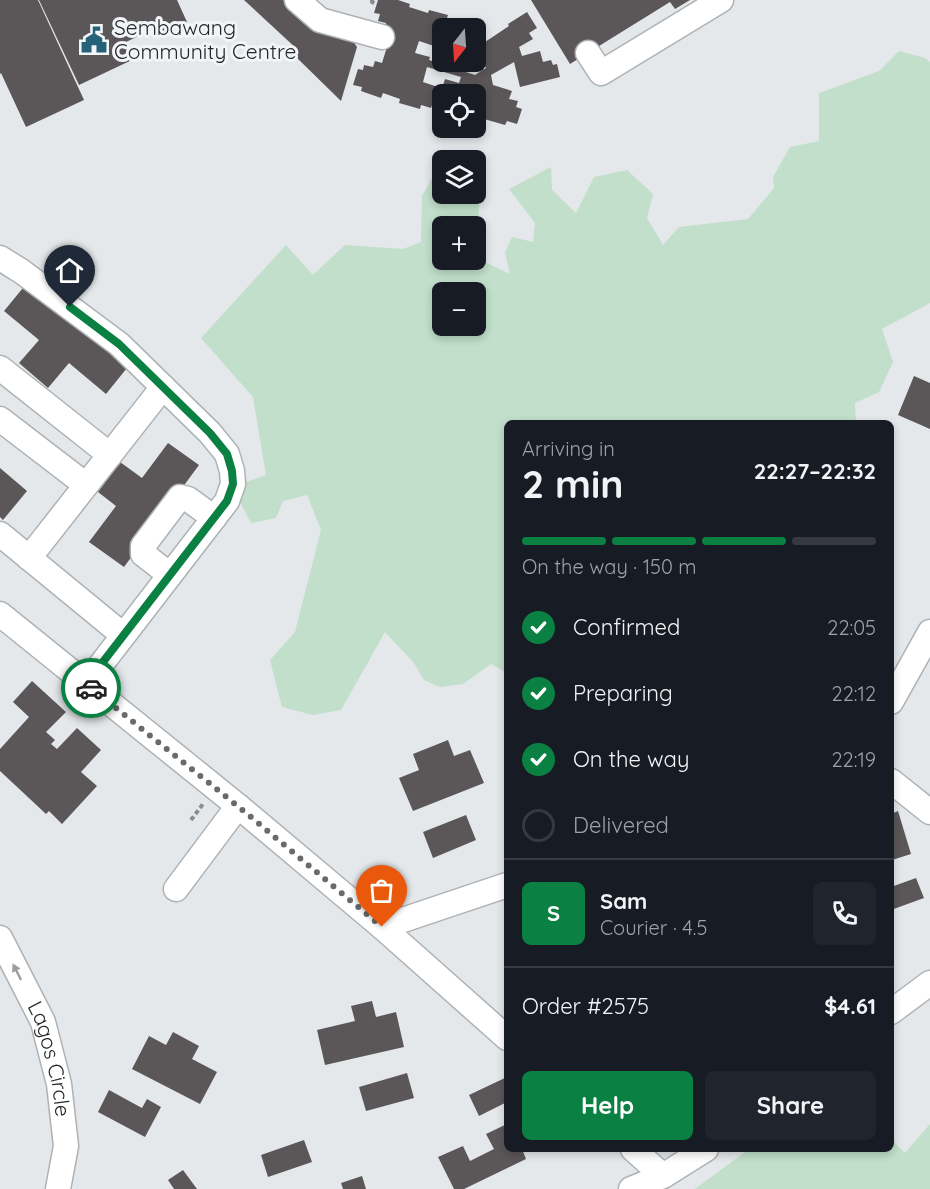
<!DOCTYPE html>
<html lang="en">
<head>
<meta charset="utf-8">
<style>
  :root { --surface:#171b24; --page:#20242c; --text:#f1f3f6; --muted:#9ea1a6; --line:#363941; --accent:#0b8043 }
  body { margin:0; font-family:Quicksand,sans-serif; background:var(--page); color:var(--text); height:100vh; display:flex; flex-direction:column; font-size:22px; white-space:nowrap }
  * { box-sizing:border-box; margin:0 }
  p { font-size:20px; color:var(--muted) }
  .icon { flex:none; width:33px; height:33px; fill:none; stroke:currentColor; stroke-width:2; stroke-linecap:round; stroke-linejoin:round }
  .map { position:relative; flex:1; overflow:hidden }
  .panel { position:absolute; left:504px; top:420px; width:390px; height:732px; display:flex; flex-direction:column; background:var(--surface); border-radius:9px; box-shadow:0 3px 9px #0003 }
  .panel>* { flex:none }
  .needle { width:39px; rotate:197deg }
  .tools { position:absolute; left:432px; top:18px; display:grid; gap:12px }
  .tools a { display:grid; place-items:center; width:54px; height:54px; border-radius:9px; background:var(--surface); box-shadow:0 3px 9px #0003; font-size:30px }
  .pin { position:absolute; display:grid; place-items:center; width:51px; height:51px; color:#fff; margin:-62px -26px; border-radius:50% 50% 50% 0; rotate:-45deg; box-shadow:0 0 6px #0007 }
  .pin .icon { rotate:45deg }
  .courier { position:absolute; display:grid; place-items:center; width:60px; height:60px; margin:-30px; border:4px solid #0b8043; border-radius:50%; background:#fff; color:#222; box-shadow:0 2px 8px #0007 }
  .head em { font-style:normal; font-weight:800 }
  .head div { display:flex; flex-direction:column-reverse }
  .head { display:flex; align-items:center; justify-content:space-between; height:102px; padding:0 18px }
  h1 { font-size:39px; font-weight:800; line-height:45px }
  .bar { display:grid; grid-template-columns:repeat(4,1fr); gap:9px 6px; align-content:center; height:72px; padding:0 18px }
  .bar i { height:8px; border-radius:4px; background:var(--line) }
  .bar .active { background:var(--accent) }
  .bar p { grid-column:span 4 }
  .line { display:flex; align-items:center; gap:15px; padding:0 18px; border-top:2px solid var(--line) }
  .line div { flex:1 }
  .round { display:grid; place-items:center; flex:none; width:63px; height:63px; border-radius:9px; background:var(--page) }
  ol { padding:0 18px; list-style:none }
  li { display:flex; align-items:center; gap:18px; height:66px }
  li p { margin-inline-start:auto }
  li .icon { padding:6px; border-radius:50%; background:var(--accent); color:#fff; stroke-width:4 }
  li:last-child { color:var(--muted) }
  li i { width:33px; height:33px; border:3px solid var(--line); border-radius:50% }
  .cta { display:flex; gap:12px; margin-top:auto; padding:12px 18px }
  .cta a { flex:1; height:69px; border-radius:9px; background:var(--accent); color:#fff; font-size:24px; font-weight:800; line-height:69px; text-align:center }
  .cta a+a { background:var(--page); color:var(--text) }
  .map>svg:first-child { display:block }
  .green { fill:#c1dfcb; fill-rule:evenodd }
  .building { fill:#5b5758 }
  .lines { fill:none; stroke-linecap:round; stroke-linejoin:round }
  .minor-casing { stroke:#afb2b5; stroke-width:27 }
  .path { stroke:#8a8d8e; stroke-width:4; stroke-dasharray:4.5 3; stroke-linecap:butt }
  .minor { stroke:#fff; stroke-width:24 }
  .oneway { fill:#9d9e9e }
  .done { stroke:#686b6c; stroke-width:6; stroke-dasharray:0 10.8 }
  .route { stroke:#0b8043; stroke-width:8 }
  .labels { text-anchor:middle; stroke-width:6; stroke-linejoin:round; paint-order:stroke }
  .poi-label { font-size:21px; fill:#262828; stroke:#f2f5f8; text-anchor:start }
  .street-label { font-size:21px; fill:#262828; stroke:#f2f5f8 }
</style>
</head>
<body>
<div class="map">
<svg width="930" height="1189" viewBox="0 0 930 1189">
  <rect width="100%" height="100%" fill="#e4e8ea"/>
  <path class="green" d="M899 51 925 58 930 62V303L882 329 893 362 879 392 855 403 856 423H507V673L491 664 463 684 440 687 424 680 414 663 385 632 341 710 313 715 282 707 270 660 295 632 321 530 307 495 283 501 276 518 251 523 237 496 243 483 266 475 253 397 201 338 286 245 313 275 345 245 403 249 421 242 422 196 437 169H442V194H476V187L480 193 476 258 510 274 505 252 512 237 533 242 535 223 509 189 551 167 552 190 576 213 594 177 627 170 653 194 647 218 663 245 679 227 748 219 774 188 773 177 790 147 819 141V93L879 71ZM442 226H476V260H442ZM442 292H476V326H442Z
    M930 1124V1189H695L749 1149H891V1139L905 1153Z"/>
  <path class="building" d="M0 0H38L84 100 26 127 1 73 0 74Z
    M39 0H177L187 22 157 36 153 29 124 43 132 60 79 85Z
    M244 0H283L316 31 351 38 357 47 341 101 294 55 298 50Z
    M378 0H398L410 4 409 7 428 13 429 10 448 15 447 18 457 21 455 28H442V39L436 38 434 46 419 41 415 53 430 57 429 60 475 75 486 68 482 61 474 66 471 62H476V42L483 38 485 42 509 26 508 24 527 12 537 28 529 33 533 39 519 47 522 56 540 51 543 62 551 60 553 65 557 64 560 77 520 87 514 62 491 75 493 85 512 91 509 99 518 101 516 107 522 109 517 124 507 121 505 125 484 119 485 115 476 112V94H442V101L438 100 445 79 459 83 461 77 427 67 423 82 438 87 431 108 421 105 420 109 399 103 400 99 383 93 381 98 361 91 362 87 353 85 358 69 363 70 364 65 373 67 375 61 382 63 391 34 384 31 386 23 378 21 380 14 374 13Z
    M531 0H690L675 9 670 2 570 64Z
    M27 283 127 368 106 394 69 363 48 388 19 363 39 340 4 311Z
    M914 376 930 383V429L898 415Z
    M168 443 199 465 124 567 89 542 116 506 98 492 120 462 142 478Z
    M0 468 27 491 3 520 0 517Z
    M32 681 66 712 46 732 55 740 51 744 57 749 77 728 101 750 81 772 97 786 62 824 49 811 46 814 0 771V749L29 717 13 702Z
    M448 740 454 756 470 750 484 783 413 811 399 778 419 770 413 754Z
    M898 811 911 854 892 860 891 814Z
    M466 815 476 840 433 858 423 832Z
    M916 878 924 898 891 910V887Z
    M372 1001 376 1017 396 1012 404 1047 325 1065 317 1030 355 1021 351 1006Z
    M173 1032 199 1046 192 1059 217 1072 200 1104 132 1069 149 1036 166 1045Z
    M407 1073 414 1098 366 1111 359 1087Z
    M507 1077V1102L479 1116 469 1095Z
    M109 1090 142 1108 147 1099 161 1107 145 1137 98 1112Z
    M507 1124V1149H522L526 1159 464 1189H454L438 1157 463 1146 470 1161 494 1149 486 1134Z
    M304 1140 312 1162 268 1177 261 1155Z
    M183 1170 197 1189H174L168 1180Z
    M362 1176 366 1189H343L341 1183Z"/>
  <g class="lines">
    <g class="minor-casing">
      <g id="minor">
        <path d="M297 0 320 20 382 37"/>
        <path d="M588 53 601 73 721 0"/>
        <path d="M0 258 21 271 119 344 210 433 227 454 232 471 233 484 227 501 86 684"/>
        <path d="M0 368 110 455"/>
        <path d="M0 419 86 485"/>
        <path d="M0 534 123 635"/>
        <path d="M29 558 163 387"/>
        <path d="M170 575 143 554V546L180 497 188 499 214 518"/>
        <path d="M0 614 238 806 382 927 507 1038"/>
        <path d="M891 702 930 632"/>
        <path d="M891 781 930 812"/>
        <path d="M176 889 238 806"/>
        <path d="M382 927 507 885"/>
        <path id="s1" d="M0 938 43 1022 59 1084 66 1146 58 1189"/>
        <path d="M891 1012 930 983"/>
        <path d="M633 1149 663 1176"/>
        <path d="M631 1189 663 1176 706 1149"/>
      </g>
    </g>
    <path class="path" d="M372 0V2L376 4
      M191 820 203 804"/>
    <use href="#minor" class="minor"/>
  </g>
  <defs><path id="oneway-solid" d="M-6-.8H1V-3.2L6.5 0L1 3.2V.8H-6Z" transform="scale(1.5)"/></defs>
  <use class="oneway" href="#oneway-solid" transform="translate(17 972) rotate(-117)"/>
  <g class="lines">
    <path class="done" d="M91 688 245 812 382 927"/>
    <path class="route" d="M70 307 119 344 210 433 227 454 232 471 233 484 227 501 86 684 91 688"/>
  </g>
  <defs>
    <g id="civic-bare" transform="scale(2.07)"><path d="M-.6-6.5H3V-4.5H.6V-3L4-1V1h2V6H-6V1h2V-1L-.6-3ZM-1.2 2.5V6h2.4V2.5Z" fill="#256279" stroke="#f2f5f8" stroke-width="2.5" paint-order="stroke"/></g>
  </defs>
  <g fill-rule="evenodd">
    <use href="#civic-bare" x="94" y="40"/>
  </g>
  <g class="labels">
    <g class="poi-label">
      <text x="114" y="35">Sembawang<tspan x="114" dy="24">Community Centre</tspan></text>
    </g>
    <g class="street-label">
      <text dy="7" stroke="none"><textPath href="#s1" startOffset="132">Lagos Circle</textPath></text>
    </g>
  </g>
</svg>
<div class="tools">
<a><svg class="needle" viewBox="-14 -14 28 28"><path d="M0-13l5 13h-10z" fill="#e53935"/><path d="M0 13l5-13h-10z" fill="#9ea1a6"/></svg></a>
<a><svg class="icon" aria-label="locate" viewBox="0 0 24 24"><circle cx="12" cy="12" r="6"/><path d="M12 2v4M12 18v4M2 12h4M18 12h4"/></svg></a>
<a><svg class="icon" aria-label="layers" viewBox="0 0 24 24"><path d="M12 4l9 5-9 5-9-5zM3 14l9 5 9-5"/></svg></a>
<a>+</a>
<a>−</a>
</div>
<div class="pin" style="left:382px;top:927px;background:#ea580c"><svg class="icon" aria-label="bag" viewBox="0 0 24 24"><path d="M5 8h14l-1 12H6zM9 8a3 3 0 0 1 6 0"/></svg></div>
<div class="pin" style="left:70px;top:307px;background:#1f2937"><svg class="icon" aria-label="home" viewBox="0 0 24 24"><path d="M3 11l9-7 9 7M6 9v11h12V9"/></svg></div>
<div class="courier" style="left:91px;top:688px"><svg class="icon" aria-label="car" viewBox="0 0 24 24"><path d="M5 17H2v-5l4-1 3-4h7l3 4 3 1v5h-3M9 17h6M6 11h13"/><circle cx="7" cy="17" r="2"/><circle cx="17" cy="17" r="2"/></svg></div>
<section class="panel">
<div class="head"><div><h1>2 min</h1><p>Arriving in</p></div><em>22:27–22:32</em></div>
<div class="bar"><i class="active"></i><i class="active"></i><i class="active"></i><i></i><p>On the way · 150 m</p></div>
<ol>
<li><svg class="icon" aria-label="check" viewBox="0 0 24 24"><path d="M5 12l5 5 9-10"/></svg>Confirmed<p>22:05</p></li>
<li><svg class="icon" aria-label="check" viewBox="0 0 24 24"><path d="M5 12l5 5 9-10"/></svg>Preparing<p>22:12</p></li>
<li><svg class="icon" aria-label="check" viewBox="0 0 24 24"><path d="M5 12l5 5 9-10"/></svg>On the way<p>22:19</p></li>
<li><i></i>Delivered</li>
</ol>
<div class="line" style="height:108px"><b class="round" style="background:var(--accent);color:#fff">S</b><div><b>Sam</b><p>Courier · 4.5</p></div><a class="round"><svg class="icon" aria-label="phone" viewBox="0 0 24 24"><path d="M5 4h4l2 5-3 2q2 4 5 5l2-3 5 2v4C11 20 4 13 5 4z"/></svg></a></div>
<div class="line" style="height:78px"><div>Order #2575</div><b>$4.61</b></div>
<div class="cta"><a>Help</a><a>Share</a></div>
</section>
</div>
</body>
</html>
